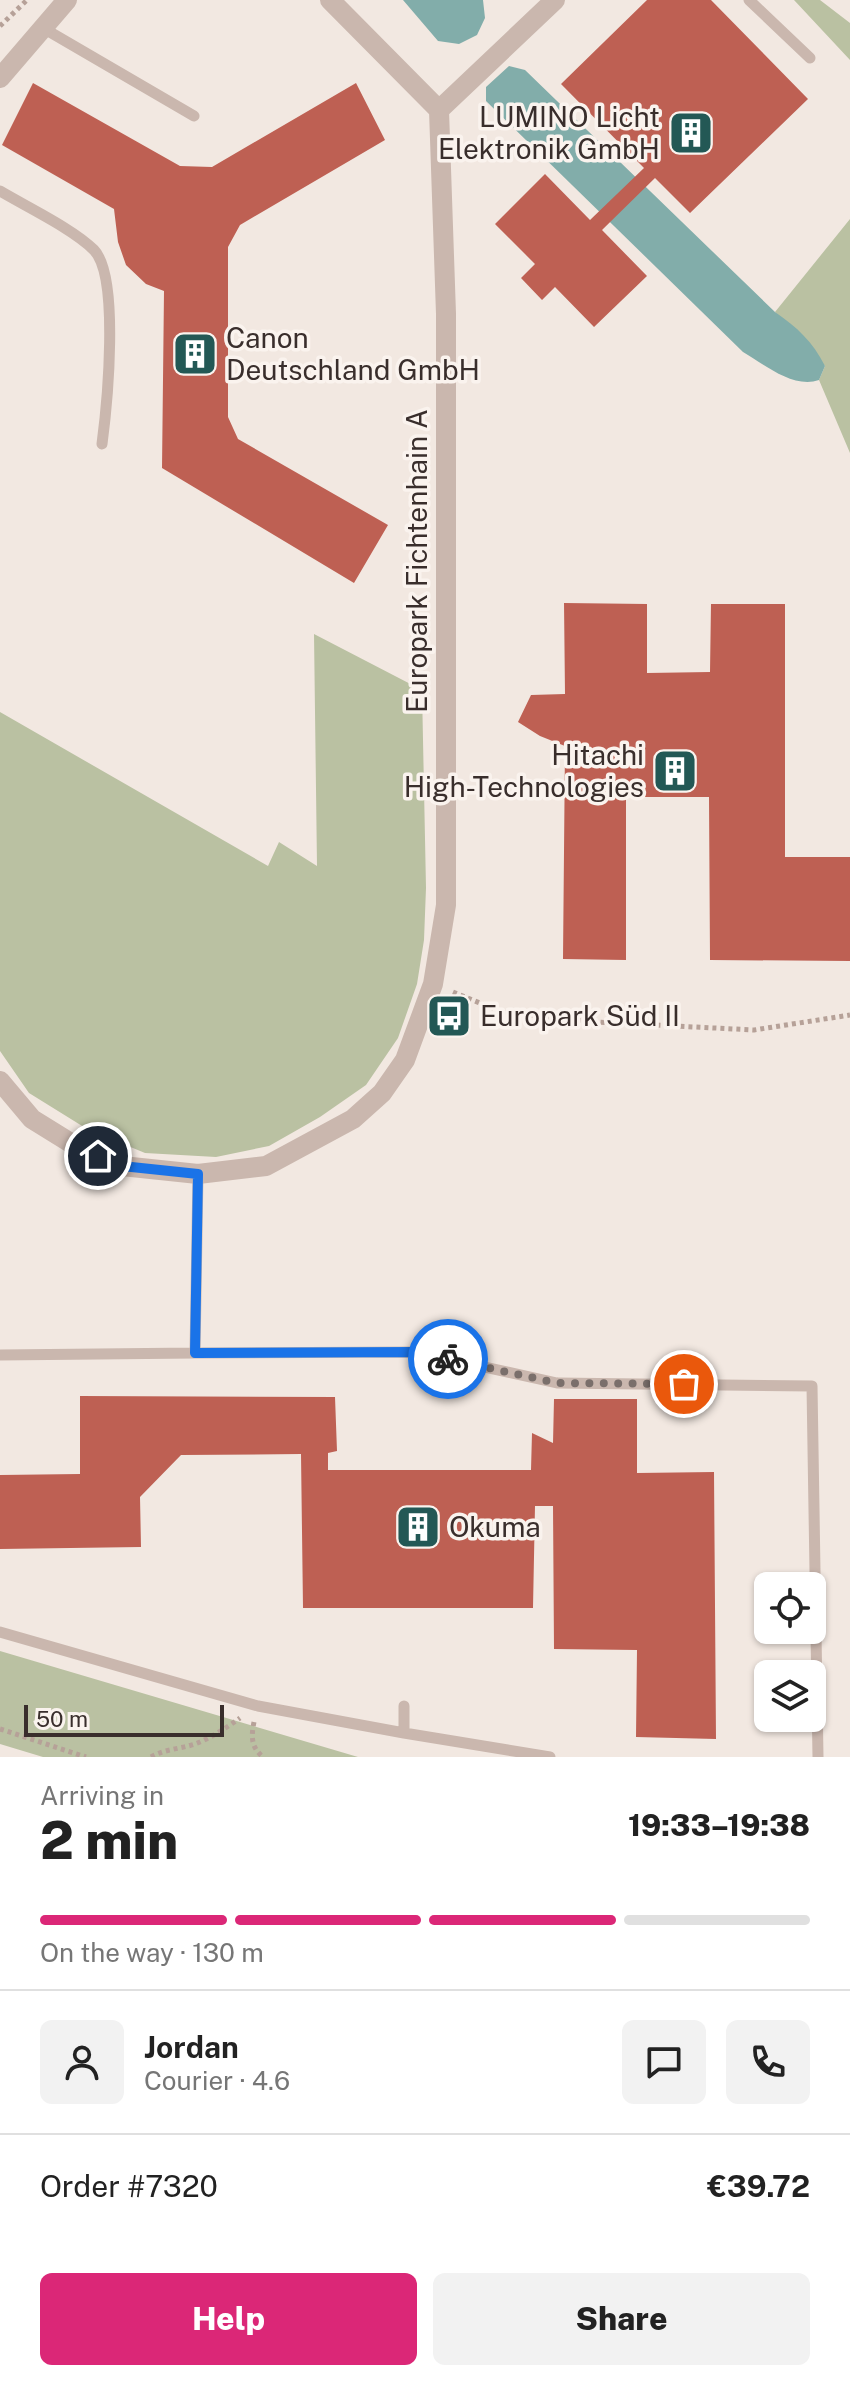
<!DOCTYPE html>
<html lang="en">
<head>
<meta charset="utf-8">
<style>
  :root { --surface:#fff; --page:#f2f2f2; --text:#222; --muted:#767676; --line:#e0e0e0; --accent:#db2777 }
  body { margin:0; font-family:"Public Sans",sans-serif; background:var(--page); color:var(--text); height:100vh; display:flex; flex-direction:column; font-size:30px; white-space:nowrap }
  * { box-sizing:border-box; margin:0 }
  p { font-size:26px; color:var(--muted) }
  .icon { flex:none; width:44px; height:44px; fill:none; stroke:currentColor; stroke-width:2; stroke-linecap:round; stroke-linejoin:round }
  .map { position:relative; height:1757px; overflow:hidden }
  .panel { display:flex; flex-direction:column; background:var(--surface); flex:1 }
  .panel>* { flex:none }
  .tools { position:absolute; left:754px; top:1572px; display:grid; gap:16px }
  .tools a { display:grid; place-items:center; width:72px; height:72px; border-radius:12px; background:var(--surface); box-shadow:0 2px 6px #0004; font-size:40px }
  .scale { position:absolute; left:24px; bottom:20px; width:200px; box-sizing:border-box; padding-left:8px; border:4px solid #392e2c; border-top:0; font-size:22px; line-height:28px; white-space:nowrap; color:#392e2c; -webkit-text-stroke:6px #faf3ee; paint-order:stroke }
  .pin { position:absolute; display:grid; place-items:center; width:68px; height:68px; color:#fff; margin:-34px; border:4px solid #fff; border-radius:50%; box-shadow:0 2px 8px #0007 }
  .courier { position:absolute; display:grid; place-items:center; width:80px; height:80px; margin:-40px; border:6px solid #1a73e8; border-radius:50%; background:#fff; color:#222; box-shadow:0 2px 10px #0007 }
  .summary em { font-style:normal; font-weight:800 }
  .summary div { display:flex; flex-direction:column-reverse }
  .summary { display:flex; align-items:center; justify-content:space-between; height:136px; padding:0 40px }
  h1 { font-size:52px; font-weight:800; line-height:60px }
  .bar { display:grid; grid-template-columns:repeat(4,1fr); gap:12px 8px; align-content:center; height:96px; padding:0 40px }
  .bar i { height:10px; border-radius:6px; background:var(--line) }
  .bar .active { background:var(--accent) }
  .bar p { grid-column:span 4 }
  .line { display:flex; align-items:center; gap:20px; padding:0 40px; border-top:2px solid var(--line) }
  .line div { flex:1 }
  .round { display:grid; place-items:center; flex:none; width:84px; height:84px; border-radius:12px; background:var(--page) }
  .cta { display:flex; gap:16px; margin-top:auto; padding:16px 40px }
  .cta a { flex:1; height:92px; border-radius:12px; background:var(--accent); color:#fff; font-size:32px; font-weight:800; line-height:92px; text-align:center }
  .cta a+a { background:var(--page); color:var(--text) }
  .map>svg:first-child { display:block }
  .green { fill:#bac1a2 }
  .water { fill:#82adaa }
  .building { fill:#be6053 }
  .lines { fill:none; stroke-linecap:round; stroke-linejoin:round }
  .path { stroke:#b6a198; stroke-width:5; stroke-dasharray:4 4; stroke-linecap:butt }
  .lane { stroke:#cab7ae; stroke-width:11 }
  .street { stroke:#cab7ae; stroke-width:20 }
  .done { stroke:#7a6f6b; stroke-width:8; stroke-dasharray:0 14.4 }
  .route { stroke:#1a73e8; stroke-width:10 }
  .labels { text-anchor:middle; stroke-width:7; stroke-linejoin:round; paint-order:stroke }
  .poi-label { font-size:28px; fill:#392e2c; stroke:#faf3ee; text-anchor:start }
  .street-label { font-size:28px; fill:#392e2c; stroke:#faf3ee }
</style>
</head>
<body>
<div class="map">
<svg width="850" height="1757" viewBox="0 0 850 1757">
  <rect width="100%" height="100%" fill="#f2e8e1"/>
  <path class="green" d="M794 0H820L850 23V60Z
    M850 219V453L819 380 825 366 775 312Z
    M314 634 422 690 426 888 424 940 417 984 398 1038 366 1085 320 1117 269 1146 216 1157 145 1153 87 1129 29 1093 0 1051V712L268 866 279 842 317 866Z
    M0 1651 358 1757H43L0 1744Z"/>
  <path class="water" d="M403 0H483L485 18 477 35 459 44 438 41Z
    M509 66 525 70 775 312C797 327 813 342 825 366L819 380C793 389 764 364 743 352L486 101V87Z"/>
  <path class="building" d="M647 0H711L808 99 690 213 655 178 602 230 647 276 594 327 555 287 542 300 521 278 535 264 495 224 545 174 590 220 644 168 561 84Z
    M33 83 180 166 212 167 356 83 385 140 240 225 228 247V417L238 439 388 525 354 583 162 468 164 291 146 284 126 265 118 242 114 209 2 145Z
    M564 603 647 604V673L710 672 711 604H785V857H850V961L710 960 709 797H626V960L563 959 565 746 540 736 518 722 531 695 565 694Z
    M80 1396 335 1397 337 1451 328 1453V1470H531L532 1433 553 1443 554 1399H637V1473L714 1472 716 1739 636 1737 637 1650 554 1649 553 1506H535L533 1608H303L301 1454 181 1455 140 1497 141 1547 0 1549V1475L80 1474Z"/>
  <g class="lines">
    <path class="path" d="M0 26 27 0
      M453 992 502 1012 596 1022 754 1030 850 1015
      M254 1722C251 1737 251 1747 263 1757
      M0 1729 86 1757
      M151 1757C165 1749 180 1749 195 1744 211 1738 226 1728 240 1718"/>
    <path class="lane" d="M749 0 810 58
      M43 28 194 116
      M0 191C27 207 73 229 94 250 120 277 107 406 102 444
      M195 1353 416 1352 557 1383 812 1386 818 1757
      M0 1355 195 1353 198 1174
      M0 1632 258 1706 404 1733V1706
      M404 1733 550 1757"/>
    <path class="street" d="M0 78 67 0
      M439 110 555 0
      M0 1081 32 1119 74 1145 122 1166 198 1174 266 1166 353 1119 382 1093 405 1060 433 984 446 905V314L439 110 330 0"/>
  </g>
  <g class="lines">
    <path class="done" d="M448 1359 557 1383 684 1384"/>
    <path class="route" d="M98 1156 122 1166 198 1174 195 1353 416 1352 448 1359"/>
  </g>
  <defs>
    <g id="building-square" transform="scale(2.3)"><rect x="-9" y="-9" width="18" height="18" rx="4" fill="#235855" stroke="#faf3ee"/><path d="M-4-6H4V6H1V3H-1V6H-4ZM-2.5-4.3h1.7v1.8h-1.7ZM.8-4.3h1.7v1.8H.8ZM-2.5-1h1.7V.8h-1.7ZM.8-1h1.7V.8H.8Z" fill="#fff"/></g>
    <g id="bus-square" transform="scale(2.3)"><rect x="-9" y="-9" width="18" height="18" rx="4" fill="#235855" stroke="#faf3ee"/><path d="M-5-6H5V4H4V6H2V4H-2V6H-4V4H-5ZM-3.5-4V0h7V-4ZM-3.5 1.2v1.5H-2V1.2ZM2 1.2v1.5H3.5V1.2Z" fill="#fff"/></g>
  </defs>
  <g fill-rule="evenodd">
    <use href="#building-square" x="691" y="133"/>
    <use href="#building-square" x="195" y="354"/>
    <use href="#building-square" x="675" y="771"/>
    <use href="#bus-square" x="449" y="1016"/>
    <use href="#building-square" x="418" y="1527"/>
  </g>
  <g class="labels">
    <g class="poi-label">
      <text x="660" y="127" text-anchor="end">LUMINO Licht<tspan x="660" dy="32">Elektronik GmbH</tspan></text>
      <text x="226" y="348">Canon<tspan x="226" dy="32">Deutschland GmbH</tspan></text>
      <text x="644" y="765" text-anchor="end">Hitachi<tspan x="644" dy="32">High-Technologies</tspan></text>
      <text x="480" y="1026">Europark Süd II</text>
      <text x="449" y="1537">Okuma</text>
    </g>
    <g class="street-label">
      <text transform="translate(417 561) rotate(-90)" y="10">Europark Fichtenhain A</text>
    </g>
  </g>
</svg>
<div class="tools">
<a><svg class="icon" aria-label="locate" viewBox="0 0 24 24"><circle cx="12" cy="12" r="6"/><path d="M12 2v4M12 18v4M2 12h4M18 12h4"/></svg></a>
<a><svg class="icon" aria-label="layers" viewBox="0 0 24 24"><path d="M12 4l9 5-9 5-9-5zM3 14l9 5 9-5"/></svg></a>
</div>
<div class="scale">50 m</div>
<div class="pin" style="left:684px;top:1384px;background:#ea580c"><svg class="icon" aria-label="bag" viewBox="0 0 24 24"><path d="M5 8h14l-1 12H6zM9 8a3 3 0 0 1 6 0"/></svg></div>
<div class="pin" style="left:98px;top:1156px;background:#1f2937"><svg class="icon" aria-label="home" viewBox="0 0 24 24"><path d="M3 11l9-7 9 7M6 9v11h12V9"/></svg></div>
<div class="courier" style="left:448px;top:1359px"><svg class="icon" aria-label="bike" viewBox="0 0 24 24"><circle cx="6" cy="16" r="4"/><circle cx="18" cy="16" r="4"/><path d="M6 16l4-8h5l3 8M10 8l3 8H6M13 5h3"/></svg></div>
</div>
<section class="panel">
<div class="summary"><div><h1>2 min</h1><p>Arriving in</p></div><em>19:33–19:38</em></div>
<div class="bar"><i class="active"></i><i class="active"></i><i class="active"></i><i></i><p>On the way · 130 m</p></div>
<div class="line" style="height:144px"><a class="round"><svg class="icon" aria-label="person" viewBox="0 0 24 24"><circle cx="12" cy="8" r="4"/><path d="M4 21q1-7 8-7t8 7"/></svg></a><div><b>Jordan</b><p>Courier · 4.6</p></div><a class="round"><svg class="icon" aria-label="chat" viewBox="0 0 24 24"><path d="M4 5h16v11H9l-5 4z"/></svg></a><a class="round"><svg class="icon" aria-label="phone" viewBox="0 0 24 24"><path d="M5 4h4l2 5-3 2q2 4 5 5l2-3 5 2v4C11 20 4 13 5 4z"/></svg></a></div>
<div class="line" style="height:104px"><div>Order #7320</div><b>€39.72</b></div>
<div class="cta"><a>Help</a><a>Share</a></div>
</section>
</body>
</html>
